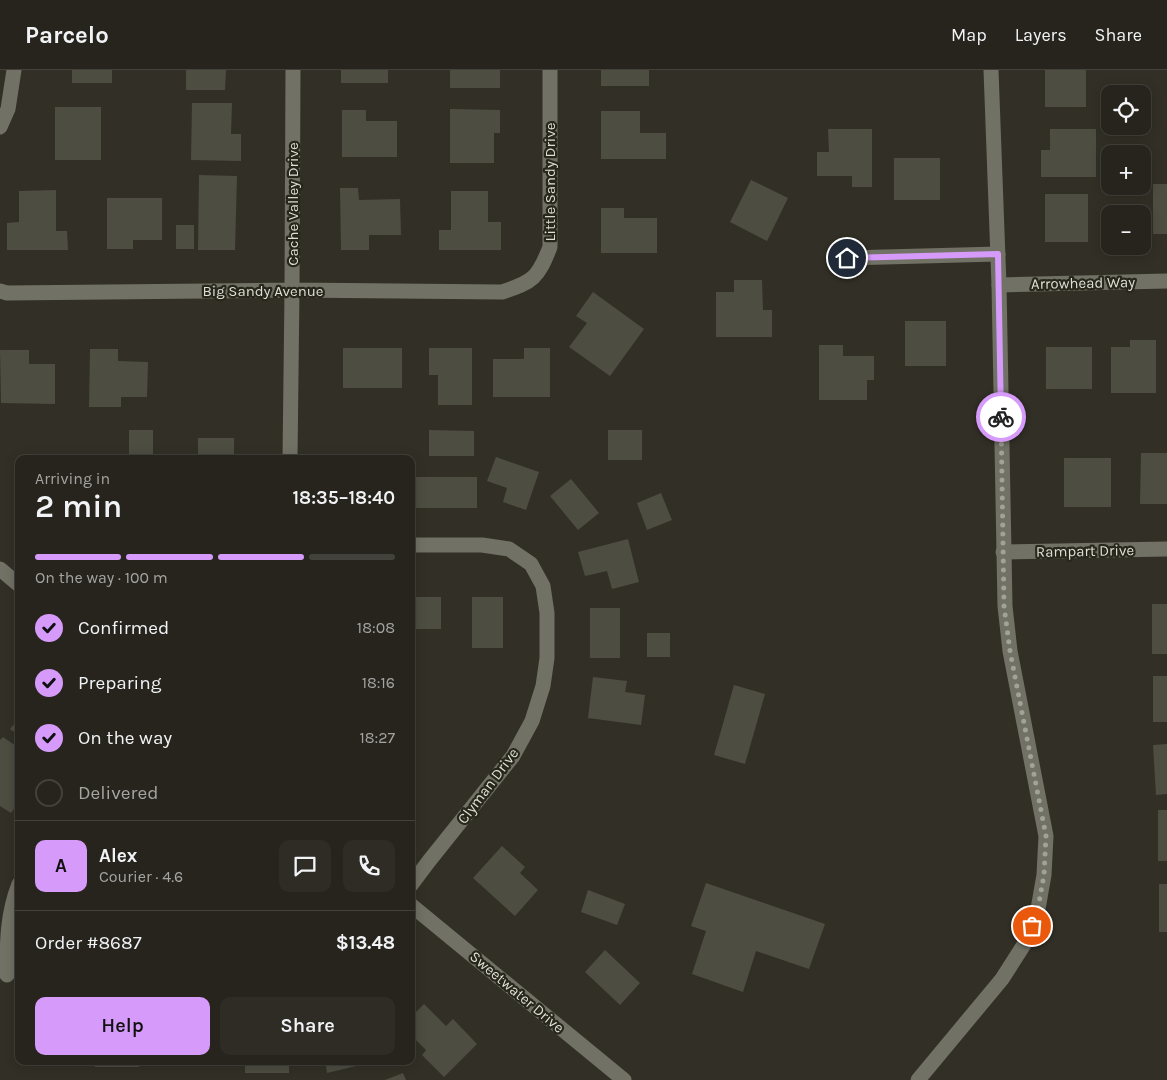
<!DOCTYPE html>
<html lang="en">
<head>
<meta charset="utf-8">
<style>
  :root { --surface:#26241c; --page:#2e2c25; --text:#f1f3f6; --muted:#a4a4a3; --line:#42413b; --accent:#d69bfa }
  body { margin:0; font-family:Karla,sans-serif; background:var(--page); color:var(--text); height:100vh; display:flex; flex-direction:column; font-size:19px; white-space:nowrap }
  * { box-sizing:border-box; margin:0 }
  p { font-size:16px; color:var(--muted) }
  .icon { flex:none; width:28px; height:28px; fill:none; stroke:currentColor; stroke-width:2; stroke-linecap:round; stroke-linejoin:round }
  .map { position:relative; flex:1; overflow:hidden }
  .side { position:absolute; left:15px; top:385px; width:400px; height:610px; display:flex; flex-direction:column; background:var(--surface); border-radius:10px; box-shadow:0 2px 12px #0003,0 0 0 1px var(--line) }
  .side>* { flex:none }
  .buttons { position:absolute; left:1101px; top:15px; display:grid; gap:10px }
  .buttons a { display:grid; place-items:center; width:50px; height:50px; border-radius:10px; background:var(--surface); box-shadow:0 2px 12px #0003,0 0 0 1px var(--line); font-size:25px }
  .pin { position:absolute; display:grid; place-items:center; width:42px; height:42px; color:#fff; margin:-21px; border:2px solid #fff; border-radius:50%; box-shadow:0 1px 5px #0007 }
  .courier { position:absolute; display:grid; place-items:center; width:50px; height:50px; margin:-25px; border:4px solid #d69bfa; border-radius:50%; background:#fff; color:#222; box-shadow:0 1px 6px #0007 }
  .headline em { font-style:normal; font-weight:600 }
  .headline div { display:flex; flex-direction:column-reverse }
  .headline { display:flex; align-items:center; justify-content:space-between; height:85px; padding:0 20px }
  h1 { font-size:32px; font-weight:600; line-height:38px }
  .bar { display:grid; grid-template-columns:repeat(4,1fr); gap:8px 5px; align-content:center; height:60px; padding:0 20px }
  .bar i { height:6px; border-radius:4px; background:var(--line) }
  .bar .current { background:var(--accent) }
  .bar p { grid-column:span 4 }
  .line { display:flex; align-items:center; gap:12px; padding:0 20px; border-top:1px solid var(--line) }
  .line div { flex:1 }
  .round { display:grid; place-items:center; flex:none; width:52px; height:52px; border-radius:10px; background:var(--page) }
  ol { padding:0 20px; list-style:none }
  li { display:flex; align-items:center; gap:15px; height:55px }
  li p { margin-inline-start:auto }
  li .icon { padding:5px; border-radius:50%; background:var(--accent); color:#111; stroke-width:4 }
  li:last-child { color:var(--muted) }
  li i { width:28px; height:28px; border:2px solid var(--line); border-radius:50% }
  .action { display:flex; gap:10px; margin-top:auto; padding:10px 20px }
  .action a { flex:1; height:58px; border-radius:10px; background:var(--accent); color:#111; font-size:20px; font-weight:600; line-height:58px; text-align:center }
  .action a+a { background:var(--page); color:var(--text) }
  header { display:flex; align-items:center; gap:30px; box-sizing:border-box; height:70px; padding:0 25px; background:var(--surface); border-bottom:1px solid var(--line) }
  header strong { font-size:24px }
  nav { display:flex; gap:28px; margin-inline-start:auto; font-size:18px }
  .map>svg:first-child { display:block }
  .building { fill:#4e4d42 }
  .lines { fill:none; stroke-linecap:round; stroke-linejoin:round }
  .street { stroke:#727165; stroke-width:15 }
  .secondary { stroke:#727165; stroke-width:15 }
  .done { stroke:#a2a29a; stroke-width:5; stroke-dasharray:0 9 }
  .route { stroke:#d69bfa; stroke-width:6 }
  .labels { text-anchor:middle; stroke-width:4.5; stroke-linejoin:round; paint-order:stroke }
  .street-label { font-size:15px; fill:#dfdfd8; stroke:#28271c }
</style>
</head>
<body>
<header>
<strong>Parcelo</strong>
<nav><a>Map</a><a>Layers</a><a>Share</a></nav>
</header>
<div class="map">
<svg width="1167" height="1010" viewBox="0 0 1167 1010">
  <rect width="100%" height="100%" fill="#323026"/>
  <path class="building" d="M72 0H112V13H72Z
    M186 0H226L225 20H186Z
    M341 0H388V13H341Z
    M450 0H500V18H450Z
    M601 0H649V16H601Z
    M1045 0H1086V37H1045Z
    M192 33H232L231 64H241V91L191 90Z
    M55 37H101V90H55Z
    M450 39 500 40V63H494V93H450Z
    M342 40H366V51H397V87H342Z
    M601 41H640V63H666V89H601Z
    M828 59H872V117H852V106H817V82H829Z
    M1050 59H1096V107H1041V80H1050Z
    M894 88H940V130H894Z
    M199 105 237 106 235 180H198Z
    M751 110 788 128 767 171 730 152Z
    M1153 114H1167V164H1153Z
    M340 118H358L359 130 400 129 401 165H369V180H341Z
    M56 120V161H67L68 180H7V153L19 152V121Z
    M451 121H488V152H501V180H439V160H451Z
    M1045 124H1088V172H1045Z
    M107 128H162V170H133V179H107Z
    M601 138H624V148H657V183H601Z
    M176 155H194V179H176Z
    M734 210H762L763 240H772V267H716V222H734Z
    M593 222 644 259 610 306 569 277 587 253 576 246Z
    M905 251H946V296H905Z
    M1130 270H1156V323H1111V277H1130Z
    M819 275H843V286H874V310H867V330H819Z
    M1046 277H1092V319H1046Z
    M343 278H402V318H343Z
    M429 278H472V335H438V305H429Z
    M524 278H550V327H493V289H524Z
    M90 279H118V291L148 292 147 327H121V337H89Z
    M0 280H29V294H55V334L1 333Z
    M129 360H153V389H129Z
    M429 360 474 361V386H429Z
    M608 360H642V390H608Z
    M198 368H234V389H198Z
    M1141 383H1167V434H1140Z
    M343 384H386V389H343Z
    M496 387 539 402 526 440 503 432 507 418 487 411Z
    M1064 388H1111V437H1064Z
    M411 407H477V438H411Z
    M571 409 599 443 578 460 550 426Z
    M661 423 672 450 647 460 637 433Z
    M628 469 639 512 612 519 607 501 585 506 578 482Z
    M411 527H441V559H411Z
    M472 527H503V578H472Z
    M1152 534H1167V584H1152Z
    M590 538H620V588H590Z
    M647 563H670V587H647Z
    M1153 606H1167V652H1153Z
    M593 607 627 611 625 622 645 625 641 655 588 648Z
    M734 615 765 624 745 694 714 685Z
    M19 648V666L10 659Z
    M3 667 19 678V712L17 715 19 717V732L11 743 0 736V670Z
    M1167 674V724L1156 725 1153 675Z
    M1158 740H1167V791H1158Z
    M502 776 525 797 520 803 538 820 515 846 473 808Z
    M706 813 825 854 809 899 756 881 743 922 692 904 706 861 691 856Z
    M1159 814H1167V862H1159Z
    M588 820 625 834 617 855 581 842Z
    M605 880 640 913 620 935 585 902Z
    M424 934 446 956 453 949 477 974 444 1007 422 985 426 980 411 965V947Z
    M95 991H139V997H95Z
    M245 991H289V1003H245Z
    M325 991H373V992L327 1003Z
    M403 1003 406 1010H385Z"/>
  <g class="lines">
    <path class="street" d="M0 57 8 39 14 0
      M847 188 998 184
      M999 215 1167 211
      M0 221 7 223 292 220 502 222C533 212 538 208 550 177V0
      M290 389 292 220 293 0
      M411 475H482L509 479 531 494 543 516 547 543V588L543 616 532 651 513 686 429 791 411 815
      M1003 482 1167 479
      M7 905C7 873 7 844 19 814"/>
    <path class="secondary" d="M0 499 19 515
      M411 835 624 1010
      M918 1010 1002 909 1025 873 1038 839 1044 805 1046 766 1010 581 1005 536 999 215 991 0"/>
  </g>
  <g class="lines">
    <path class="done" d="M1001 347 1004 536 1010 581 1046 766 1044 805 1038 838 1032 856"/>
    <path class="route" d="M847 188 998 184 1001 347"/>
  </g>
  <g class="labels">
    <g class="street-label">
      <text transform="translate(550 112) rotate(-90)" y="5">Little Sandy Drive</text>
      <text transform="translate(293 134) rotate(-90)" y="5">Cache Valley Drive</text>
      <text transform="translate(1083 213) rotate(-1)" y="5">Arrowhead Way</text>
      <text x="263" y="226">Big Sandy Avenue</text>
      <text transform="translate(1085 481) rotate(-1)" y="5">Rampart Drive</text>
      <text transform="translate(488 716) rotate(-53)" y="5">Clyman Drive</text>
      <text transform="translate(517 922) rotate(40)" y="5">Sweetwater Drive</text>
    </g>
  </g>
</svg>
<div class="buttons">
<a><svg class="icon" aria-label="locate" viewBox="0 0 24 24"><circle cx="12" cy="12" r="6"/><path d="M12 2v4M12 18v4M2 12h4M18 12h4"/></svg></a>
<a>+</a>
<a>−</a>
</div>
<div class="pin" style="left:1032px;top:856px;background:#ea580c"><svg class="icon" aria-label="bag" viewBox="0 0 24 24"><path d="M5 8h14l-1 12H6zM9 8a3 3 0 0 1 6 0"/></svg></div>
<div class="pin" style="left:847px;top:188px;background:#1f2937"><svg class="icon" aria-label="home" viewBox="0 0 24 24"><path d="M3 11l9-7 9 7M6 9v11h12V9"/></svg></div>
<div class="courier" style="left:1001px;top:347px"><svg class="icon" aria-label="bike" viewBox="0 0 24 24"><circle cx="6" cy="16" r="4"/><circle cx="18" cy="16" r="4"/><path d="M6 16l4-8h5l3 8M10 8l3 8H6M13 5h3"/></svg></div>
<section class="side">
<div class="headline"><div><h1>2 min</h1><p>Arriving in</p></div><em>18:35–18:40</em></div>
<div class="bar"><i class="current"></i><i class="current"></i><i class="current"></i><i></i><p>On the way · 100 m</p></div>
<ol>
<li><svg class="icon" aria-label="check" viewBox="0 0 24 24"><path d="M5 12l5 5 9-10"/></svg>Confirmed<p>18:08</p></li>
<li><svg class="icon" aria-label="check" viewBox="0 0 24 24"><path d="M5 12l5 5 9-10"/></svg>Preparing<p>18:16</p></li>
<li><svg class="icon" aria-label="check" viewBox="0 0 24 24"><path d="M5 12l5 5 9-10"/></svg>On the way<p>18:27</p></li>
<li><i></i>Delivered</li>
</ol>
<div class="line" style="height:90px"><b class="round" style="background:var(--accent);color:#111">A</b><div><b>Alex</b><p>Courier · 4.6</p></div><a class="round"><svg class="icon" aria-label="chat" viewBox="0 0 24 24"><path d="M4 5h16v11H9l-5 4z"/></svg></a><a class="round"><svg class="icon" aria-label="phone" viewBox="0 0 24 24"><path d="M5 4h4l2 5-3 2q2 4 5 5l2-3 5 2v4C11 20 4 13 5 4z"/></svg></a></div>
<div class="line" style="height:65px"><div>Order #8687</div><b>$13.48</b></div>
<div class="action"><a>Help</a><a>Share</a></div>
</section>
</div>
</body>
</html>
